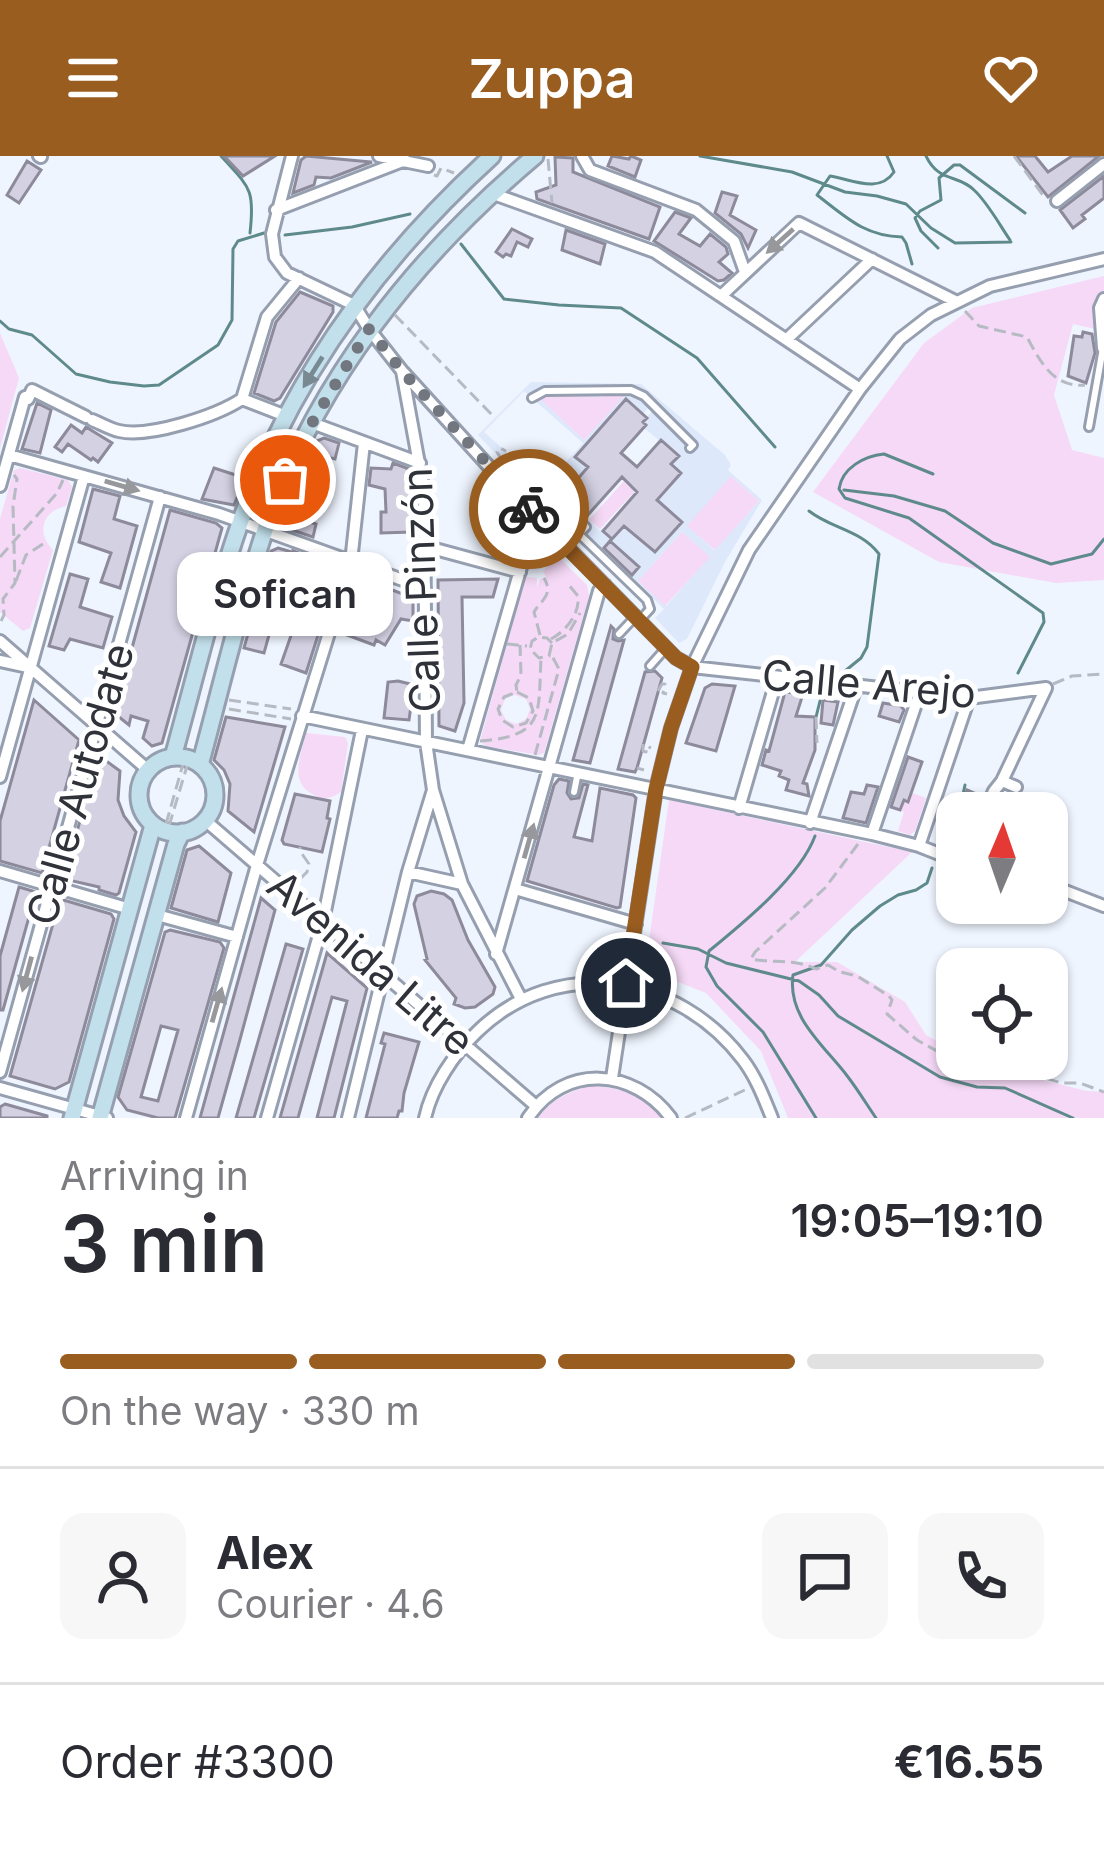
<!DOCTYPE html>
<html lang="en">
<head>
<meta charset="utf-8">
<style>
  :root { --surface:#fff; --page:#f7f7f7; --text:#2b2b33; --muted:#7c7c81; --line:#e1e1e2; --accent:#9a5d20 }
  body { margin:0; font-family:Inter,sans-serif; background:var(--page); color:var(--text); height:100vh; display:flex; flex-direction:column; font-size:45px; white-space:nowrap }
  * { box-sizing:border-box; margin:0 }
  p { font-size:39px; color:var(--muted) }
  .icon { flex:none; width:66px; height:66px; fill:none; stroke:currentColor; stroke-width:2; stroke-linecap:round; stroke-linejoin:round }
  .map { position:relative; height:962px; overflow:hidden }
  .details { display:flex; flex-direction:column; background:var(--surface); flex:1 }
  .details>* { flex:none }
  .needle { width:78px; rotate:2deg }
  .buttons { position:absolute; left:936px; top:636px; display:grid; gap:24px }
  .buttons a { display:grid; place-items:center; width:132px; height:132px; border-radius:24px; background:var(--surface); box-shadow:0 3px 9px #0004; font-size:60px }
  .pin { position:absolute; display:grid; place-items:center; width:102px; height:102px; color:#fff; margin:-51px; border:6px solid #fff; border-radius:50%; box-shadow:0 3px 12px #0007 }
  .courier { position:absolute; display:grid; place-items:center; width:120px; height:120px; margin:-60px; border:9px solid #9a5d20; border-radius:50%; background:#fff; color:#222; box-shadow:0 3px 15px #0007 }
  .bubble { position:absolute; height:84px; border-radius:24px; background:var(--surface); box-shadow:0 3px 9px #0004; font-size:39px; font-weight:600; line-height:84px; text-align:center }
  .headline em { font-style:normal; font-weight:600 }
  .headline div { display:flex; flex-direction:column-reverse }
  .headline { display:flex; align-items:center; justify-content:space-between; height:204px; padding:0 60px }
  h1 { font-size:78px; font-weight:600; line-height:90px }
  .bar { display:grid; grid-template-columns:repeat(4,1fr); gap:18px 12px; align-content:center; height:144px; padding:0 60px }
  .bar i { height:15px; border-radius:9px; background:var(--line) }
  .bar .active { background:var(--accent) }
  .bar p { grid-column:span 4 }
  .line { display:flex; align-items:center; gap:30px; padding:0 60px; border-top:3px solid var(--line) }
  .line div { flex:1 }
  .round { display:grid; place-items:center; flex:none; width:126px; height:126px; border-radius:24px; background:var(--page) }
  header { display:flex; justify-content:space-between; align-items:center; height:156px; padding:0 60px; background:var(--accent); color:#fff; font-size:54px; font-weight:600 }
  .map>svg:first-child { display:block }
  .built { fill:#dde8fb; fill-rule:evenodd }
  .green { fill:#f5d9f6; fill-rule:evenodd }
  .lines { fill:none; stroke-linecap:round; stroke-linejoin:round }
  .stream { stroke:#5f8a8c; stroke-width:3 }
  .building { fill:#d4d1e3; stroke:#8d8a9b; stroke-width:3; fill-rule:evenodd }
  .lane-casing { stroke:#969faf; stroke-width:12 }
  .street-casing { stroke:#969faf; stroke-width:16 }
  .secondary-casing { stroke:#969faf; stroke-width:21 }
  .path { stroke:#b5bac3; stroke-width:3; stroke-dasharray:12 6; stroke-linecap:butt }
  .lane { stroke:#fff; stroke-width:6 }
  .street { stroke:#fff; stroke-width:10 }
  .secondary { stroke:#c2e0eb; stroke-width:15 }
  .oneway { fill:#97989c }
  .oneway2 { fill:#788992 }
  .done { stroke:#72767e; stroke-width:12; stroke-dasharray:0 21.6 }
  .route { stroke:#9a5d20; stroke-width:15 }
  .labels { text-anchor:middle; stroke-width:10; stroke-linejoin:round; paint-order:stroke }
  .street-label { font-size:42px; fill:#2f3239; stroke:#fff }
</style>
</head>
<body>
<header><svg class="icon" aria-label="menu" viewBox="0 0 24 24"><path d="M4 6h16M4 12h16M4 18h16"/></svg>Zuppa<svg class="icon" aria-label="heart" viewBox="0 0 24 24"><path d="M12 20l-8-8c-3-5 5-10 8-4 3-6 11-1 8 4z"/></svg></header>
<div class="map">
<svg width="1104" height="962" viewBox="0 0 1104 962">
  <rect width="100%" height="100%" fill="#eff5ff"/>
  <path class="built" d="M531 226 641 228 725 299 731 309 728 314 762 344 725 406 687 483 679 487 655 462 664 453 582 375 505 308 478 279ZM524 235 583 287 540 335 506 306 510 299 484 276ZM621 237 625 238 584 284 540 243 545 239 598 241ZM624 243 643 258 648 252 652 255 643 266 645 269 614 304 618 308 625 301 633 307 626 316 630 319 661 285 678 299 671 308 680 317 657 344 681 366 655 396 624 370 613 383 603 375 637 336 622 321 587 361 562 340 588 311 576 300ZM644 272 659 284 629 317 635 308 625 299 619 306 616 304ZM732 321 759 345 714 394 688 370ZM621 323 636 336 600 375 587 362ZM682 376 709 401 666 450 638 425Z"/>
  <path class="green" d="M1104 120V175L1073 168 1054 239 1072 294 1104 302V424L1056 427 939 406 813 336 924 187 972 152Z
    M0 177 19 222 0 292Z
    M627 237 584 284 540 243 545 239 598 241Z
    M20 312 68 324 72 331 66 350C42 355 36 377 53 394L30 472 23 475 0 456V363L14 314Z
    M731 320 759 345 715 394 687 370Z
    M624 325 635 335 600 373 589 364Z
    M682 376 710 401 665 450 638 425Z
    M544 387 587 429 589 440 544 597 538 599 486 590 480 585 535 388ZM544 389 556 402 543 415 546 421 540 423 537 432V422L527 421 535 390ZM515 539 526 543 530 553 526 563 516 568 506 564 501 554 505 543Z
    M306 577 345 581 348 587 341 636C332 642 325 645 314 639 288 627 301 599 306 577Z
    M896 631 926 642 915 675 910 679 898 675 904 656 890 651Z
    M669 644 912 696 795 806H837L905 846 926 879 957 896V903H970L981 909 1087 935 1104 936V962H788L761 895 706 837 645 813Z
    M588 930C618 931 643 937 661 962H538C551 944 567 937 588 930Z"/>
  <g class="lines">
    <path class="stream" d="M221 0C250 32 255 33 250 77
      M700 0 792 16 845 36 877 40 906 48 931 72 955 87 1011 86
      M887 0 894 16C879 38 853 24 830 20L817 39C846 61 864 80 902 81L906 87 912 108
      M926 0C939 27 958 18 974 34 988 47 999 68 1010 84
      M285 79 352 71 410 58
      M461 88 504 143 559 149 621 152 697 202 775 291
      M938 92 921 75 915 62 920 55 941 44 939 22 954 9H960L1025 57
      M0 165 9 173 32 179 76 218 110 226 144 230 159 229 218 189 232 164 233 93 238 85 264 77
      M933 318 884 298C864 300 842 312 839 333L845 342 909 362 1043 457 1044 466 1018 517
      M844 334 894 340 945 355 993 387 1051 408 1092 398 1104 383
      M809 355C832 373 861 374 879 398L867 491 861 502 845 515
      M816 561 821 541
      M815 680C800 721 742 768 709 795L706 811 717 830 763 876 816 962
      M943 689 961 648 965 629
      M663 787 698 793 726 807 799 825 819 839 838 860 940 921 977 931 1005 932 1073 962
      M876 962C867 949 858 934 848 921 825 890 787 862 793 819L821 809 852 774 880 750 898 739 916 734 927 727 932 712"/>
  </g>
  <path class="building" d="M224 0H275L243 20Z
    M306 0 371 6H372L331 22 316 21 314 29 293 37 301 4Z
    M612 0 629 3 631 0 641 4 635 21 608 10Z
    M1016 0H1035L1048 16 1072 0H1099L1048 41Z
    M555 1 573 2V16L660 51 649 83 537 43 536 36 556 29Z
    M27 5 41 14 19 47 7 39Z
    M1104 20V42L1082 59 1085 63 1073 72 1060 54Z
    M722 36 737 40 730 59 756 74 748 92 741 78 715 57Z
    M675 56 691 62 679 78 700 90 710 78 726 91 728 98 719 106 732 117 724 124 718 125 654 85Z
    M512 73 532 83 528 91 517 86 511 100 506 98 503 101 496 96Z
    M566 74 605 88 600 108 562 94Z
    M300 136 333 150V156L280 242 274 245 254 237 276 166Z
    M1083 176 1092 178 1095 197 1086 227 1068 220 1074 180 1082 181Z
    M626 243 647 262 643 266 646 269 621 297 637 311 661 284 679 300 671 308 681 317 657 344 682 366 655 396 624 370 612 383 603 375 637 336 622 321 586 361 563 340 588 311 575 301Z
    M37 247 51 254 40 297 22 293Z
    M71 269 82 277 86 271 112 287 98 306 93 302 91 304 68 288 62 296 55 291Z
    M324 282 339 287 335 303 327 301 304 364 316 368 313 381 283 371 282 368 317 285Z
    M393 307 409 313 411 318V376L381 377V356H386L385 333 369 329 371 312 391 313Z
    M214 312 245 322 234 349 202 343Z
    M93 333 120 340 114 363 137 370 120 432 101 426 111 397 79 386Z
    M170 354 216 367 222 372 162 587 152 590 143 582 148 565 131 560 129 569 114 557Z
    M610 385 639 411 632 419 604 392Z
    M278 392 295 397 294 395 339 413 306 517 281 508 300 454 303 455 310 436 306 434 310 424 286 418 264 497 244 492 271 395Z
    M70 418 88 423 80 451 112 461 103 492 70 483 64 494 49 490Z
    M359 421 413 442V465L401 463 385 489 376 484 374 489 339 476 356 422Z
    M498 423 493 441H462L464 547 455 575 439 570 438 424Z
    M611 470 614 473 613 483 618 485 624 484 590 607 573 604Z
    M655 515 662 522 637 612 635 616 618 613 645 516Z
    M398 525 414 529 409 564 384 562 388 526Z
    M712 528 735 530 716 595 686 587 705 532Z
    M785 536 803 538 796 560 815 561V594L803 627 807 628 809 640 786 634 789 624 779 620 781 615 762 609 766 594 769 595Z
    M34 544 79 584 42 717 0 705V665Z
    M823 544 838 546 833 569 821 567Z
    M883 547 901 550 904 554 899 566 879 560Z
    M226 561 285 571 254 676 228 655 230 628 224 614 214 604Z
    M98 599 120 615 118 644 124 660 136 676 119 737 116 739 99 734V731L64 723Z
    M908 601 922 606 908 646 904 644 900 654 891 651Z
    M559 623 569 625 567 637 571 643 579 642 583 628 588 629 574 681 592 685 600 632 633 639 636 642 620 751 617 752 527 725 554 629Z
    M867 629 878 631 866 667 843 662 851 636 864 638Z
    M967 634 981 640 974 657H960Z
    M295 638 330 645 327 662 330 663 322 696 284 688 282 684Z
    M199 690 231 717 218 766 171 752 187 694Z
    M19 731 36 736 3 854H0V800Z
    M431 735 444 738 452 744 468 784 495 831 493 838 475 851 465 852 454 848 456 842 425 804 427 803 414 748 417 740Z
    M261 742 275 754 239 887 218 962H200Z
    M60 743 111 758 114 763 69 926 55 933 10 920Z
    M170 774 220 786 224 792 175 962H158L127 954 118 941 165 776ZM161 870 178 874 158 945 141 941Z
    M286 788 303 793 254 962H236Z
    M327 797 367 832 334 962H317L347 845 332 841 298 962H280Z
    M384 877 419 886 404 937 402 955H399L397 962H366L385 888 381 887Z
    M5 948 47 960V962H0V951Z"/>
  <g class="lines">
    <g class="lane-casing">
      <path id="lane" d="M532 242 545 235 631 234 644 240 693 289 690 292
        M1089 271 1103 192
        M543 332 586 371 579 378 647 444 650 453 639 465
        M619 478 635 461
        M650 510 666 492
        M574 636 578 616"/>
    </g>
    <g class="street-casing">
      <path id="street" d="M39 0 41 1
        M292 0 272 78 275 101 287 117 354 149 369 173 402 215 424 335 426 586 433 634 462 728 521 843
        M379 0 428 10
        M582 0 590 14 696 54 734 85 745 116
        M491 37 655 96 860 233
        M1057 45 1104 8
        M276 54 405 4
        M721 140 799 67 955 145
        M787 183 872 103
        M1103 192 1100 152 1104 143
        M403 216 492 314 676 502 692 511 969 542 1046 532
        M28 243 32 234 86 261
        M242 243 286 260
        M92 264C100 267 110 273 119 275 149 282 216 260 242 243L267 161 299 122
        M312 267 420 307
        M9 299 219 358 425 432
        M0 330 25 241
        M424 390 520 416
        M0 485 148 614
        M0 505 28 511
        M302 560 872 678 919 690 957 705
        M468 594 536 359
        M0 621 84 320
        M1016 631 1002 625 1046 532
        M739 652 777 522
        M984 657 994 635 1002 625
        M206 665 536 950
        M810 667 856 531
        M872 678 919 539
        M919 690 969 542
        M0 715 130 753
        M408 716 462 728
        M1047 728 1104 750
        M515 733 636 768
        M157 759 237 781
        M496 798 599 435 605 429
        M0 916 160 341
        M612 922 656 633 671 572 692 511 749 394 860 233 900 183 931 159 990 130 1104 103
        M0 932 107 962
        M186 962 257 709 351 406 364 287
        M267 962 323 765 362 574
        M348 962 408 716 433 634
        M425 962C432 930 454 898 477 876 557 798 678 818 743 904 756 921 764 942 772 962
        M528 962C564 907 634 912 671 962"/>
    </g>
    <g class="secondary-casing">
      <path id="secondary" d="M173 601C195 522 214 441 241 364 291 222 381 101 492 0
        M139 639a38 38 0 1 1 76 0a38 38 0 1 1-76 0Z
        M200 609C221 532 239 453 264 377 314 227 415 101 535 0
        M72 962 153 669
        M100 962 176 688 182 676"/>
    </g>
    <path class="path" d="M1014 0 1045 42
      M548 3 552 47
      M434 19 437 20 441 12 454 17
      M965 155 979 170 1027 181C1040 205 1053 232 1085 229
      M395 159 495 262
      M503 306 497 296 500 292 506 295
      M0 401 57 337 63 324
      M16 425 26 399 46 386
      M1 465 4 459 3 443 15 427 13 350 17 323 14 319
      M540 479 534 456C541 444 554 439 544 422
      M551 483C566 475 580 458 578 440L568 428
      M552 487 547 482 539 481 532 485 530 493 539 502 549 500 552 487 568 478 580 457
      M507 488 527 490
      M1053 528 1072 520 1104 518
      M658 535 662 528H665L663 537 667 538
      M517 536 529 542 533 555 526 567 513 571 502 564 498 553 504 541 517 536 516 529 521 519 520 489
      M229 544 291 553
      M229 553 291 563
      M816 561 817 587
      M480 585C546 580 538 558 541 502
      M643 588V595L646 596 647 590 651 592
      M535 599 559 513 552 500
      M637 612 644 614
      M166 668 183 608
      M169 670 187 610
      M858 688 825 732 755 796 751 803C772 807 796 803 816 813L828 809 840 816 857 820 889 840 892 844 887 858 917 884 975 916 1042 921 1061 927H1080L1104 936
      M300 723 307 716 309 708 300 695V691
      M685 962 749 932"/>
    <use href="#lane" class="lane"/>
    <use href="#street" class="street"/>
    <use href="#secondary" class="secondary"/>
  </g>
  <defs><path id="oneway-solid" d="M-6-.8H1V-3.2L6.5 0L1 3.2V.8H-6Z" transform="scale(3)"/></defs>
  <g class="oneway">
    <use href="#oneway-solid" transform="translate(780 85) rotate(138)"/>
    <use href="#oneway-solid" transform="translate(122 330) rotate(16)"/>
    <use href="#oneway-solid" transform="translate(529 685) rotate(-74)"/>
    <use href="#oneway-solid" transform="translate(27 818) rotate(105)"/>
    <use href="#oneway-solid" transform="translate(217 849) rotate(-74)"/>
  </g>
  <use class="oneway2" href="#oneway-solid" transform="translate(313 216) rotate(122)"/>
  <g class="lines">
    <path class="done" d="M285 324 312 267 369 173 402 215 529 353"/>
    <path class="route" d="M529 353 676 502 692 511 671 572 656 633 626 827"/>
  </g>
  <g class="labels">
    <g class="street-label">
      <text transform="translate(421 434) rotate(-92)" y="15">Calle Pinzón</text>
      <text transform="translate(869 528) rotate(5)" y="15">Calle Arejo</text>
      <text transform="translate(80 628) rotate(-74)" y="15">Calle Autodate</text>
      <text transform="translate(371 807) rotate(41)" y="15">Avenida Litre</text>
    </g>
  </g>
</svg>
<div class="buttons">
<a><svg class="needle" viewBox="-14 -14 28 28"><path d="M0-13l5 13h-10z" fill="#e53935"/><path d="M0 13l5-13h-10z" fill="#7c7c81"/></svg></a>
<a><svg class="icon" aria-label="locate" viewBox="0 0 24 24"><circle cx="12" cy="12" r="6"/><path d="M12 2v4M12 18v4M2 12h4M18 12h4"/></svg></a>
</div>
<div class="pin" style="left:285px;top:324px;background:#ea580c"><svg class="icon" aria-label="bag" viewBox="0 0 24 24"><path d="M5 8h14l-1 12H6zM9 8a3 3 0 0 1 6 0"/></svg></div>
<div class="pin" style="left:626px;top:827px;background:#1f2937"><svg class="icon" aria-label="home" viewBox="0 0 24 24"><path d="M3 11l9-7 9 7M6 9v11h12V9"/></svg></div>
<div class="courier" style="left:529px;top:353px"><svg class="icon" aria-label="bike" viewBox="0 0 24 24"><circle cx="6" cy="16" r="4"/><circle cx="18" cy="16" r="4"/><path d="M6 16l4-8h5l3 8M10 8l3 8H6M13 5h3"/></svg></div>
<div class="bubble" style="left:177px;top:396px;width:216px">Sofican</div>
</div>
<section class="details">
<div class="headline"><div><h1>3 min</h1><p>Arriving in</p></div><em>19:05–19:10</em></div>
<div class="bar"><i class="active"></i><i class="active"></i><i class="active"></i><i></i><p>On the way · 330 m</p></div>
<div class="line" style="height:216px"><a class="round"><svg class="icon" aria-label="person" viewBox="0 0 24 24"><circle cx="12" cy="8" r="4"/><path d="M4 21q1-7 8-7t8 7"/></svg></a><div><b>Alex</b><p>Courier · 4.6</p></div><a class="round"><svg class="icon" aria-label="chat" viewBox="0 0 24 24"><path d="M4 5h16v11H9l-5 4z"/></svg></a><a class="round"><svg class="icon" aria-label="phone" viewBox="0 0 24 24"><path d="M5 4h4l2 5-3 2q2 4 5 5l2-3 5 2v4C11 20 4 13 5 4z"/></svg></a></div>
<div class="line" style="height:156px"><div>Order #3300</div><b>€16.55</b></div>
</section>
</body>
</html>
